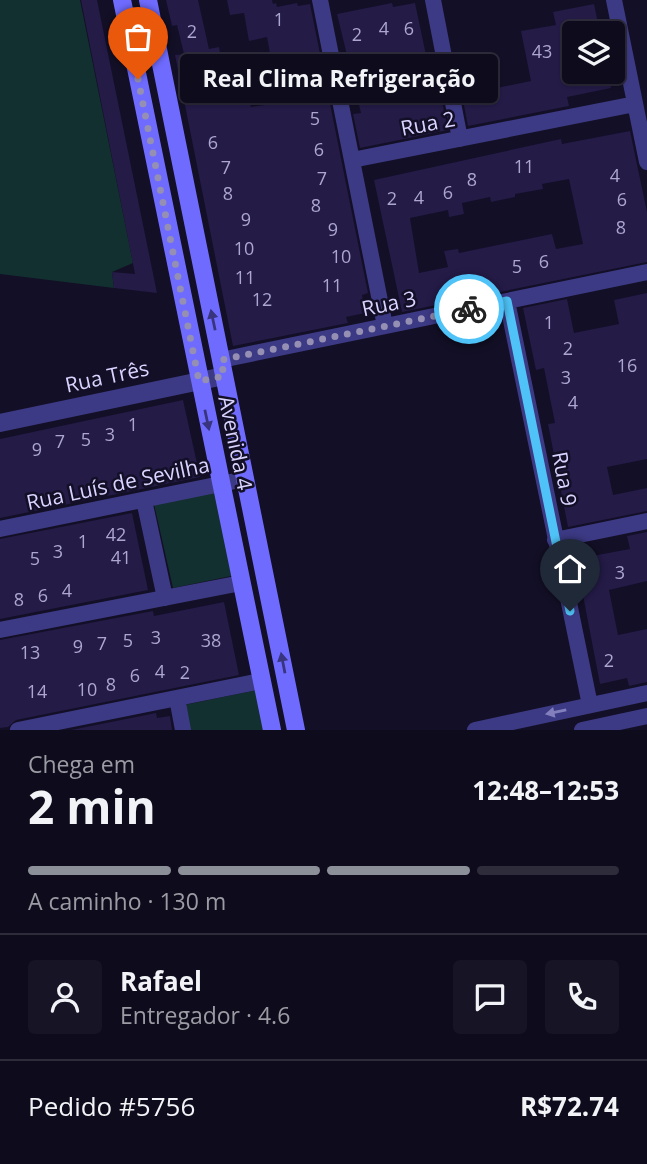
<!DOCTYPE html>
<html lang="pt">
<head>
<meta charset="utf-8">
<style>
  :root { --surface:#0e0b1c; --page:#171425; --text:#f1f3f6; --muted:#9b9ba3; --line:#2e2b3b; --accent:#8c9099 }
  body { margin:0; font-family:"Open Sans",sans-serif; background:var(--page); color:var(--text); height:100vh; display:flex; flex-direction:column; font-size:26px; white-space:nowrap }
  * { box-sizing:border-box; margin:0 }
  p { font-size:23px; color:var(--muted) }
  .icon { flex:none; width:38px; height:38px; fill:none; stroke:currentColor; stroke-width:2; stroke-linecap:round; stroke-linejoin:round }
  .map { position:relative; height:730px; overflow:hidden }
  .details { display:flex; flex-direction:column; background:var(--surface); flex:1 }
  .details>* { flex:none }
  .tools { position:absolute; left:562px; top:21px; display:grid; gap:14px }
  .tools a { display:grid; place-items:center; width:63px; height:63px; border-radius:7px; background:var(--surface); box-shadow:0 2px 5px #0004,0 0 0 2px var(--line); font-size:35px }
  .pin { position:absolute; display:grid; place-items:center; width:60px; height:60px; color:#fff; margin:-72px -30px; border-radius:50% 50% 50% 0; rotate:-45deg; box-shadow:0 0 7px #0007 }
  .pin .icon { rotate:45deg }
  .courier { position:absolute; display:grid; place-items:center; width:70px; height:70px; margin:-35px; border:5px solid #4fc3f7; border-radius:50%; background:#fff; color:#222; box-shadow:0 2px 9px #0007 }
  .bubble { position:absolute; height:49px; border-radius:7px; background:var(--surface); box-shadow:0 2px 5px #0004,0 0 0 2px var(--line); font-size:23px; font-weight:700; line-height:49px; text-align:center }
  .head em { font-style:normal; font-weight:700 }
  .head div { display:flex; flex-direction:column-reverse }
  .head { display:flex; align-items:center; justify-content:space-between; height:119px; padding:0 28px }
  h1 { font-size:46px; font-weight:700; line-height:52px }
  .bar { display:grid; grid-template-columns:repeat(4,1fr); gap:10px 7px; align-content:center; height:84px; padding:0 28px }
  .bar i { height:9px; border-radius:5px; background:var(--line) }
  .bar .current { background:var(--accent) }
  .bar p { grid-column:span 4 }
  .line { display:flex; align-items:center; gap:18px; padding:0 28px; border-top:2px solid var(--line) }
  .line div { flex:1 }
  .round { display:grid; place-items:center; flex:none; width:74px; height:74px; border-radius:7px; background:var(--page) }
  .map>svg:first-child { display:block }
  .green { fill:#12302f }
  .building { fill:#241b47; fill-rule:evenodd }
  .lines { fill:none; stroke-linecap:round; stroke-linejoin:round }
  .minor { stroke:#3d3a85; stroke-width:16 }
  .tertiary { stroke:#3d3a85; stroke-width:18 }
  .secondary { stroke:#6f6bff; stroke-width:18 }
  .oneway { fill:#38347d }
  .oneway2 { fill:#837fbc }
  .done { stroke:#948fb3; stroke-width:7; stroke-dasharray:0 12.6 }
  .route { stroke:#4fc3f7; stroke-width:9 }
  .labels { text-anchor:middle; stroke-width:5; stroke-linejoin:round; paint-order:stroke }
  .number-label { font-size:18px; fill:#aca6d1 }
  .street-label { font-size:21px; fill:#d9d4ff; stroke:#130f26 }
</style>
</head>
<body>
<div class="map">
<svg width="647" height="730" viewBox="0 0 647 730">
  <rect width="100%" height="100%" fill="#130f26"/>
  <path class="green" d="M0 0H80L133 263 112 272 114 288 0 274Z
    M217 490 236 575 173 588 154 504Z
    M257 690 265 730H189L184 705Z"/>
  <path class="building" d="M81 0H97L157 293 114 288 112 272 135 274Z
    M166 0H198L209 49 219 47 223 71 233 69 239 96 248 94 251 107 279 103 267 37 249 41 244 13 230 15 227 0H272L273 4 276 3 277 7 297 3 298 6 310 4 368 293 362 295 365 313 346 317 348 323 233 346 175 55 184 54 177 25 172 26Z
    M392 3 393 7 415 3 430 74 436 73 448 130 360 148 353 114 361 113 337 14Z
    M594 4 600 33H574V72H608L611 88 567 97 569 106 468 126 462 95 531 81 521 31 556 25 553 12Z
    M630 131 647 212V262L402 312 374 180 561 139 562 144ZM569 179 583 244 556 249 552 234 459 253 458 249 444 251 448 267 419 273 410 218 448 210 449 217 464 214 462 203 490 197 491 202 515 197V194L543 189 542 184Z
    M647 293V459L607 467 613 495 647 488V511L568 527 548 424 555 423 544 368 536 370 523 308 567 299 574 333 619 324 614 300Z
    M183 400 200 477 0 518V439Z
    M132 513 148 590 0 619V539Z
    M647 532V581L609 590 618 635 647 629V682L629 686 627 678 600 684 576 559 630 549 627 536Z
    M224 602 239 675 16 720 8 727 0 728V640L153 611 154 616Z
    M156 713 157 718 170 716 172 730H71Z"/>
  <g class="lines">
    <path class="minor" d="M320 0 385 326
      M433 0 460 139
      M614 0 647 162
      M352 160 635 104
      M507 301 590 705
      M221 360 647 272
      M144 500 165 598
      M0 529 245 479
      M555 540 647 521
      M0 630 241 583
      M177 698 183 730
      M18 730 261 681
      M475 730 647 693
      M582 730 647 716"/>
    <path class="tertiary" d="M0 423 224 376"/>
    <path class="secondary" d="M122 0 272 730
      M148 0 296 730"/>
  </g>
  <defs><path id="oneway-solid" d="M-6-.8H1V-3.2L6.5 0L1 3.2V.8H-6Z" transform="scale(1.75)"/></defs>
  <g class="oneway">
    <use href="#oneway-solid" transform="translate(213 320) rotate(-102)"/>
    <use href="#oneway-solid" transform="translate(207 420) rotate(78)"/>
    <use href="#oneway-solid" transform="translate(283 663) rotate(-101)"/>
  </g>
  <use class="oneway2" href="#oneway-solid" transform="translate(556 712) rotate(168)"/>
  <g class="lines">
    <path class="done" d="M138 79 199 381 224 376 221 360 469 309"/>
    <path class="route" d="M469 309 507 301 570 611"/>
  </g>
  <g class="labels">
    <g class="number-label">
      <text x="279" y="26">1</text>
      <text x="384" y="35">4</text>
      <text x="409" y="35">6</text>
      <text x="192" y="38">2</text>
      <text x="357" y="41">2</text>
      <text x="542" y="58">43</text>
      <text x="315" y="125">5</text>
      <text x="213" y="149">6</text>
      <text x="319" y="156">6</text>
      <text x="524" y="173">11</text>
      <text x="226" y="174">7</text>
      <text x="615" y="182">4</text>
      <text x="322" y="185">7</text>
      <text x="472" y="186">8</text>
      <text x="448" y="199">6</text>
      <text x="228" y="200">8</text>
      <text x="419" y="204">4</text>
      <text x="392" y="205">2</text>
      <text x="622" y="206">6</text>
      <text x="316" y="212">8</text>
      <text x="246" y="226">9</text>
      <text x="621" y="234">8</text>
      <text x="333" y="236">9</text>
      <text x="244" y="255">10</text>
      <text x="341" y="263">10</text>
      <text x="544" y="268">6</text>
      <text x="517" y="273">5</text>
      <text x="245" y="284">11</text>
      <text x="332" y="292">11</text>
      <text x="262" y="306">12</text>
      <text x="549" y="329">1</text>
      <text x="568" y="355">2</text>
      <text x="627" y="372">16</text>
      <text x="566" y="384">3</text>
      <text x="573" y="409">4</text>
      <text x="133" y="431">1</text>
      <text x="110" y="441">3</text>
      <text x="86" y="446">5</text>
      <text x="60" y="448">7</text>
      <text x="37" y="456">9</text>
      <text x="116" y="541">42</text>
      <text x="83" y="548">1</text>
      <text x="58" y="558">3</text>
      <text x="121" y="564">41</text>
      <text x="35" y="565">5</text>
      <text x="620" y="579">3</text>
      <text x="67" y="597">4</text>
      <text x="43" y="602">6</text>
      <text x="19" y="606">8</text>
      <text x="156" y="644">3</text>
      <text x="128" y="647">5</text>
      <text x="211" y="647">38</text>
      <text x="102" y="650">7</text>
      <text x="78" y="653">9</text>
      <text x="30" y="659">13</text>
      <text x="609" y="667">2</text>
      <text x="160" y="678">4</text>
      <text x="185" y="679">2</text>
      <text x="135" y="682">6</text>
      <text x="111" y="691">8</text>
      <text x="87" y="696">10</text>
      <text x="37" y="698">14</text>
    </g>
    <g class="street-label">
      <text transform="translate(428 124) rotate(-11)" y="7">Rua 2</text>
      <text transform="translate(389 304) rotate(-12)" y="7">Rua 3</text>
      <text transform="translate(107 377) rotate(-12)" y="7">Rua Três</text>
      <text transform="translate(235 443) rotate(78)" y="7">Avenida 4</text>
      <text transform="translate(564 479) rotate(79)" y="7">Rua 9</text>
      <text transform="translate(118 484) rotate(-12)" y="7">Rua Luís de Sevilha</text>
    </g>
  </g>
</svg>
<div class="tools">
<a><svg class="icon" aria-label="layers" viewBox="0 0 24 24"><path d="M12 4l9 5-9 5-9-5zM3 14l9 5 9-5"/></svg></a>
</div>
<div class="pin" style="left:138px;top:79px;background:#ea580c"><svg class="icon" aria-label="bag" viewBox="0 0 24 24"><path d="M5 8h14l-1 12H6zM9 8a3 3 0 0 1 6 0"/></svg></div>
<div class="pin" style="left:570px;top:611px;background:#1f2937"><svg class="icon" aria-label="home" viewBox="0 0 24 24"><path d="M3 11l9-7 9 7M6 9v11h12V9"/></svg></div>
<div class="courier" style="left:469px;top:309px"><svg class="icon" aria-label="bike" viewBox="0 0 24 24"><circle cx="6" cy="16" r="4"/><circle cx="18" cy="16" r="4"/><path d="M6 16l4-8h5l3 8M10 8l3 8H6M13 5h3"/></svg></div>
<div class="bubble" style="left:180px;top:54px;width:318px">Real Clima Refrigeração</div>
</div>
<section class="details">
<div class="head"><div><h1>2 min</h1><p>Chega em</p></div><em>12:48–12:53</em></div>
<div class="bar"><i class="current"></i><i class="current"></i><i class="current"></i><i></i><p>A caminho · 130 m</p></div>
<div class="line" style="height:126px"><a class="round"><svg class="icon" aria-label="person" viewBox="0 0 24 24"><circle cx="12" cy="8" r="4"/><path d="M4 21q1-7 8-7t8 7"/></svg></a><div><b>Rafael</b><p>Entregador · 4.6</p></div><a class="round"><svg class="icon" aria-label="chat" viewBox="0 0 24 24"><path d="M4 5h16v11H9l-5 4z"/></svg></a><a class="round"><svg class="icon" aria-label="phone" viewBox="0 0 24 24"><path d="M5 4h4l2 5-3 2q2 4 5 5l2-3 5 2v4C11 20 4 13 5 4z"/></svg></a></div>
<div class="line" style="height:91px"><div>Pedido #5756</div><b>R$72.74</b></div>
</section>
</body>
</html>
